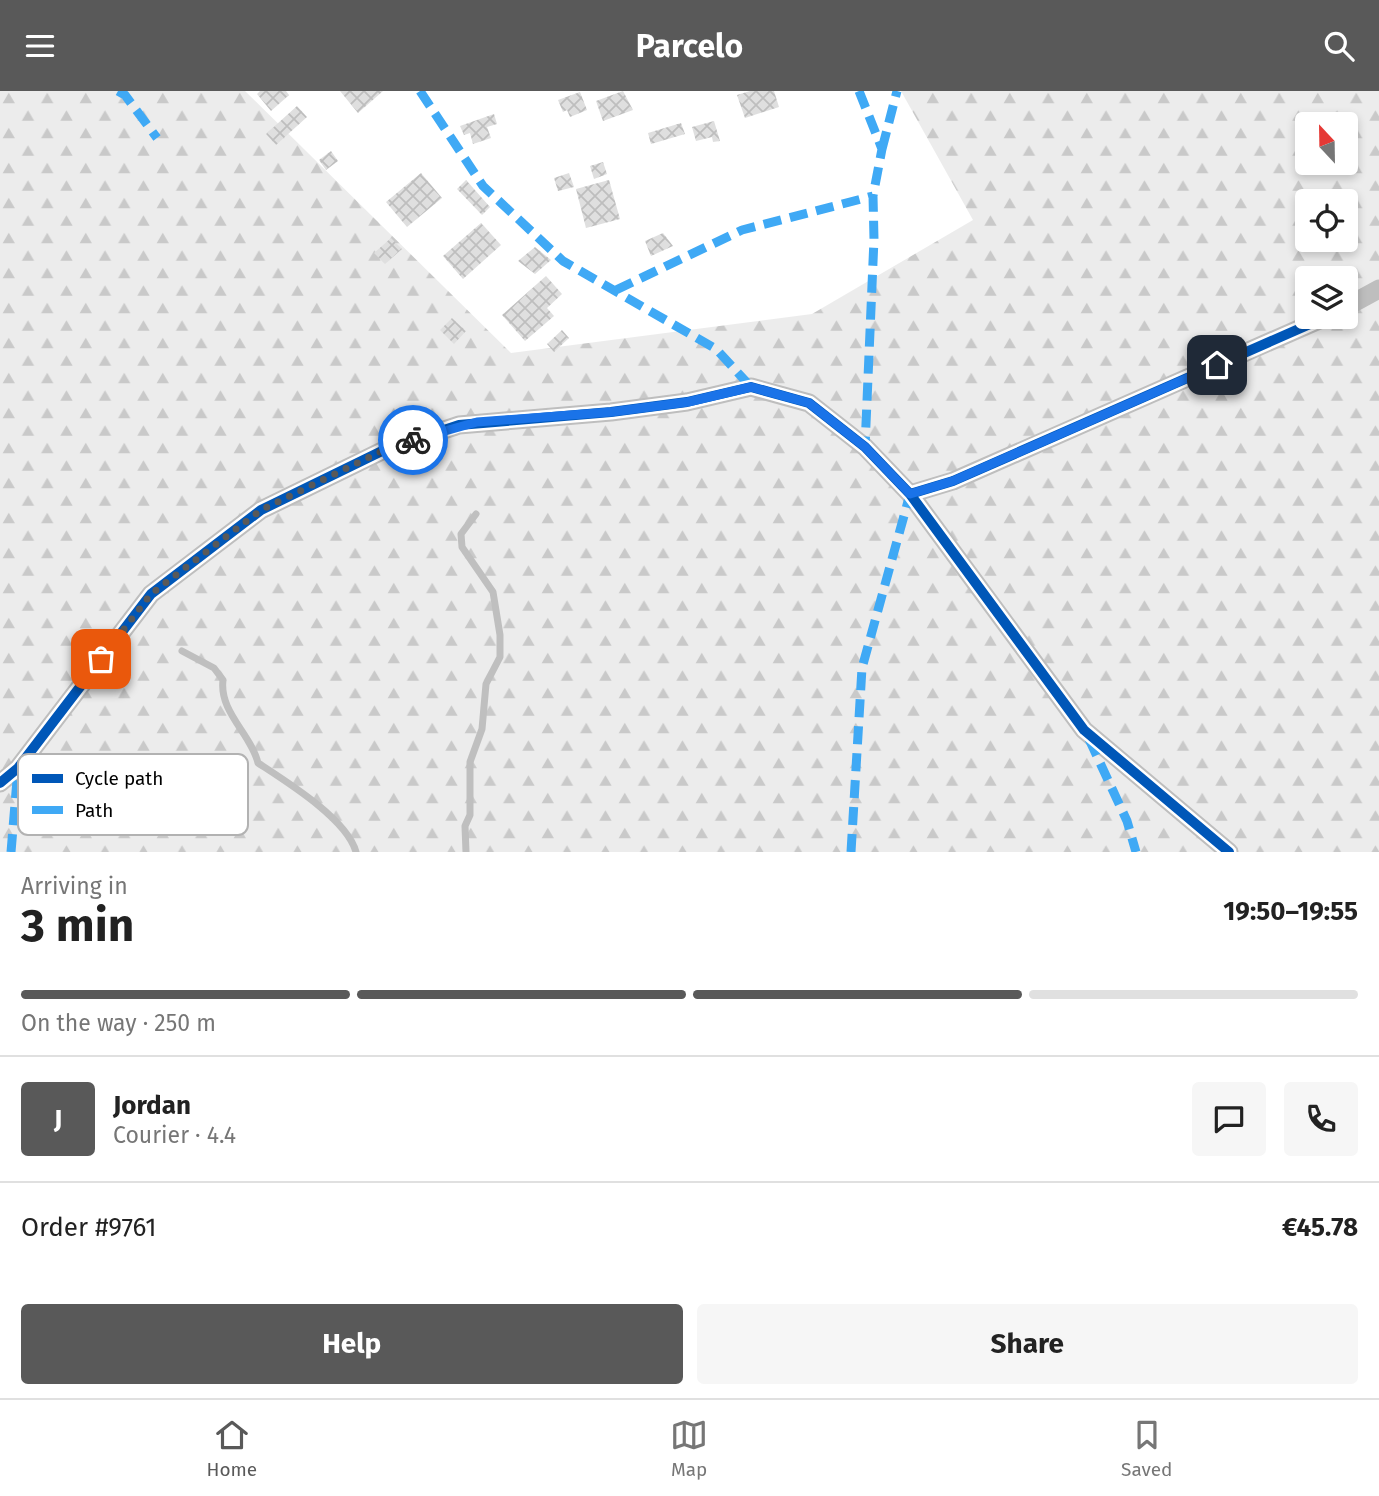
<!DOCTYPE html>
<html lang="en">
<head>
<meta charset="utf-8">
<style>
  :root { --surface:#fff; --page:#f6f6f6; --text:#222; --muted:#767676; --line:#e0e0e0; --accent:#595959 }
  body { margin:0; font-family:"Fira Sans",sans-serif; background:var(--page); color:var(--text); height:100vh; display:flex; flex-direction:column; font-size:26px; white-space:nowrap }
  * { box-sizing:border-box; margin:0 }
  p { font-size:23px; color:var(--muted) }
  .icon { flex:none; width:38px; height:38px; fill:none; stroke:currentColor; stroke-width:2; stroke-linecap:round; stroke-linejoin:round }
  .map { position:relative; height:761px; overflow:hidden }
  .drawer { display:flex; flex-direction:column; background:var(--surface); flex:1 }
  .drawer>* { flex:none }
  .needle { width:46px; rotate:338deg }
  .fabs { position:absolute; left:1295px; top:21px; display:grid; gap:14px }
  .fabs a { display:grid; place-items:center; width:63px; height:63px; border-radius:7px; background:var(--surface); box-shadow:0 4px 10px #0003; font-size:35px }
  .pin { position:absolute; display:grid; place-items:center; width:60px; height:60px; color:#fff; margin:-30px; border-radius:14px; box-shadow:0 4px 10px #0006 }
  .courier { position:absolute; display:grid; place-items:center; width:70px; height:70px; margin:-35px; border:5px solid #1a73e8; border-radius:50%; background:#fff; color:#222; box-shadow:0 2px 9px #0007 }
  .summary em { font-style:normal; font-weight:700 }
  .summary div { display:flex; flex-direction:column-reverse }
  .summary { display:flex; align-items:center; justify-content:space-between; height:119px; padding:0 21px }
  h1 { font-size:46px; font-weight:700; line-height:52px }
  .bar { display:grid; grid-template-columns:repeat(4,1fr); gap:10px 7px; align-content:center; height:84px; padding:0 21px }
  .bar i { height:9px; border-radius:5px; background:var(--line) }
  .bar .active { background:var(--accent) }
  .bar p { grid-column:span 4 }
  .line { display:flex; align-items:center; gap:18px; padding:0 21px; border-top:2px solid var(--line) }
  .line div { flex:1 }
  .round { display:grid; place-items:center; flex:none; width:74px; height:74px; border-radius:7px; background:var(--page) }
  .cta { display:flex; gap:14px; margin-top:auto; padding:14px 21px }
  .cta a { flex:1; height:80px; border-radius:7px; background:var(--accent); color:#fff; font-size:28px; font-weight:700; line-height:80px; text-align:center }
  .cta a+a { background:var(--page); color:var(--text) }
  header { display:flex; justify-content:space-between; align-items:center; height:91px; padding:0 21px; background:var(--accent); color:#fff; font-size:32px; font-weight:700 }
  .tabs { display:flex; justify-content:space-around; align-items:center; height:98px; border-top:2px solid var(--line); background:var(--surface); font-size:19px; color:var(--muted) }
  .tabs a { display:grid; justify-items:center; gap:4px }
  .tabs .active { color:var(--accent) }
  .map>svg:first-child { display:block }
  .forest { fill:url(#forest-firs); fill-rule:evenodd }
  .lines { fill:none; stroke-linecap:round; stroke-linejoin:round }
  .stream { stroke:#bfbfbf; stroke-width:7 }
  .building { fill:url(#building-cross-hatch) }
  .minor { stroke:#bebebe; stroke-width:19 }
  .quiet { stroke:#3fa9f5; stroke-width:9; stroke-dasharray:18 9; stroke-linecap:butt }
  .cycleway-casing { stroke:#fff; stroke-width:15 }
  .cycleway { stroke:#0057b8; stroke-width:10 }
  .done { stroke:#595959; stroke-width:7; stroke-dasharray:0 12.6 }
  .route { stroke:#1a73e8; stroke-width:9 }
  .key { fill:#fff; stroke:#b2b2b2; stroke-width:2 }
  .key-label { font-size:19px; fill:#000 }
</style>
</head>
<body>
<header><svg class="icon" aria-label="menu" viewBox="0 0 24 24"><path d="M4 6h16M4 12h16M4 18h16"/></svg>Parcelo<svg class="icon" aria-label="search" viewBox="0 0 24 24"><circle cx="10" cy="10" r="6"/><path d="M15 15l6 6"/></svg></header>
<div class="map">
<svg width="1379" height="761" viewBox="0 0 1379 761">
  <defs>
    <pattern id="forest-firs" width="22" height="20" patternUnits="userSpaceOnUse" patternTransform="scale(1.75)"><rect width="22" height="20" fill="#ececec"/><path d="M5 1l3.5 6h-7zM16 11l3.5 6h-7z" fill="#c9c9c9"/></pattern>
    <pattern id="building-cross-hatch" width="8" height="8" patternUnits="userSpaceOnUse" patternTransform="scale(1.75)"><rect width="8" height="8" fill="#dfdfdf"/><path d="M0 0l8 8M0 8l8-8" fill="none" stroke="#bebebe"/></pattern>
  </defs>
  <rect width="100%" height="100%" fill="#fff"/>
  <path class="forest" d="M0 0H245L511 262 812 223 973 129 901 0H1379V761H0ZM1307 33H1346V72H1307ZM1307 110H1346V149H1307ZM1307 187H1346V226H1307Z"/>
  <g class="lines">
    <path class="stream" d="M182 560 214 577 223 589C219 621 251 643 258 672 287 691 347 728 356 761
      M466 761 465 735 470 724V671L482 638 486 593 500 566V544L493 501 462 456 461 443 476 423"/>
  </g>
  <path class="building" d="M260 0H286L289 4 271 20 257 3Z
    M340 0H383L358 22Z
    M623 0 633 19 603 30 596 10Z
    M750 0H774L779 16 745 27 737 4Z
    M580 1 587 19 570 26 567 19 563 21 558 9Z
    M297 15 307 26 276 54 266 43Z
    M494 23 497 33 487 36 491 47 473 53 470 42 464 44 460 35Z
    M714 30 720 50 713 51 712 46 696 50 692 36Z
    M681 32 685 43 651 53 648 42Z
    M331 60 338 70 326 79 319 69Z
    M603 71 607 83 594 88 590 75Z
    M421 82 442 107 407 136 386 111Z
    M569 82 574 96 558 100 554 87Z
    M466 89 490 116 482 124 457 98Z
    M609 89 620 128 586 137 576 98Z
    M481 132 501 154 463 188 443 165Z
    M663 142 673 155 651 165 645 150Z
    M391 147 402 158 385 173 374 162Z
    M535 156 551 169 535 183 518 170Z
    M546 185 562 203 547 217 554 225 525 250 502 224Z
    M452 227 466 240 454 253 440 239Z
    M562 239 569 247 554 261 547 253Z"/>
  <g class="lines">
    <path class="minor" d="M1346 216 1379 198
      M910 403 953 390 1326 226
      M0 692 18 677 151 503 261 419 384 359 459 334 611 321 687 311 751 296 809 312 865 356 910 403 1084 639 1229 761"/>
    <path class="quiet" d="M118 0 125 4 157 47
      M420 0 483 95 563 170 716 258 751 296
      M859 0 882 58 873 105 874 148 865 356
      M882 58 897 0
      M616 199 742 139 873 105
      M1089 648 1127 730 1136 761
      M11 761 18 677
      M851 761 862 577 910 403"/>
    <g class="cycleway-casing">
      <path id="cycleway" d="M910 403 953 390 1326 226
        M0 692 18 677 151 503 261 419 384 359 459 334 611 321 687 311 751 296 809 312 865 356 910 403 1084 639 1229 761"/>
    </g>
    <use href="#cycleway" class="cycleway"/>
  </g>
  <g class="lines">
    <path class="done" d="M101 568 151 503 261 419 384 359 413 349"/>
    <path class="route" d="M413 349 477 331 611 321 688 311 751 296 809 312 865 356 910 403 953 390 1217 274"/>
  </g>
  <rect x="18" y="663" width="230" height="81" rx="10" class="key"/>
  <rect x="32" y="683" width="31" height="9" fill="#0057b8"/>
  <rect x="32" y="715" width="31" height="8" fill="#3fa9f5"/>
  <g class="key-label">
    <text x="75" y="694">Cycle path</text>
    <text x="75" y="726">Path</text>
  </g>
</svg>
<div class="fabs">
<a><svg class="needle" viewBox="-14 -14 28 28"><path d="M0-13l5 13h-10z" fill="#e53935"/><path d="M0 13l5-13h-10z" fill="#767676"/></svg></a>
<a><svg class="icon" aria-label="locate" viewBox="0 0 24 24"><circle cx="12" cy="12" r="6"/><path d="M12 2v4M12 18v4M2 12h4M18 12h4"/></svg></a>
<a><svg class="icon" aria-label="layers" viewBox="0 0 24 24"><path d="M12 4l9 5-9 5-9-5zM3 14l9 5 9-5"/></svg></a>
</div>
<div class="pin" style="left:101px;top:568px;background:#ea580c"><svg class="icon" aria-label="bag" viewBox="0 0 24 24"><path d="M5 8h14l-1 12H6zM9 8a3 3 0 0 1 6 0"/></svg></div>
<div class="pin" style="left:1217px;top:274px;background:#1f2937"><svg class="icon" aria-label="home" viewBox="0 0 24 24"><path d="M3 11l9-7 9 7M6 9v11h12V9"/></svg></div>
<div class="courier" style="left:413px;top:349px"><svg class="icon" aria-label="bike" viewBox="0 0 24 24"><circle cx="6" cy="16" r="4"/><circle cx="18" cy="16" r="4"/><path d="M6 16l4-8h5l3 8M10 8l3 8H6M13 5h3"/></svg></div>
</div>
<section class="drawer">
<div class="summary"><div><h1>3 min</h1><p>Arriving in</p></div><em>19:50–19:55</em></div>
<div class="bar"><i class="active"></i><i class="active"></i><i class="active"></i><i></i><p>On the way · 250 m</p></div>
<div class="line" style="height:126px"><b class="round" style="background:var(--accent);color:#fff">J</b><div><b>Jordan</b><p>Courier · 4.4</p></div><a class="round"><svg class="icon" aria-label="chat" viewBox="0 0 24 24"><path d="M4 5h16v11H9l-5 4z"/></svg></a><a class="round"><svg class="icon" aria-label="phone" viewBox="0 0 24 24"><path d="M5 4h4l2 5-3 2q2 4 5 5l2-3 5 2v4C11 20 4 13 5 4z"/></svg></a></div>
<div class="line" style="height:91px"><div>Order #9761</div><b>€45.78</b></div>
<div class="cta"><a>Help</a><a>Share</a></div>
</section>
<nav class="tabs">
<a class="active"><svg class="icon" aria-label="home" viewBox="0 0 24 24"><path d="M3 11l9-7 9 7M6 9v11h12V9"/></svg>Home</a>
<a><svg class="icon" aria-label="map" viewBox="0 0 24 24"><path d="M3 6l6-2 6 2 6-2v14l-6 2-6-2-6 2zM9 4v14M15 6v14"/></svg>Map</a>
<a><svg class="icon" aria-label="saved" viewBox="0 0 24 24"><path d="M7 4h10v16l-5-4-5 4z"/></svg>Saved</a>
</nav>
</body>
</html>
